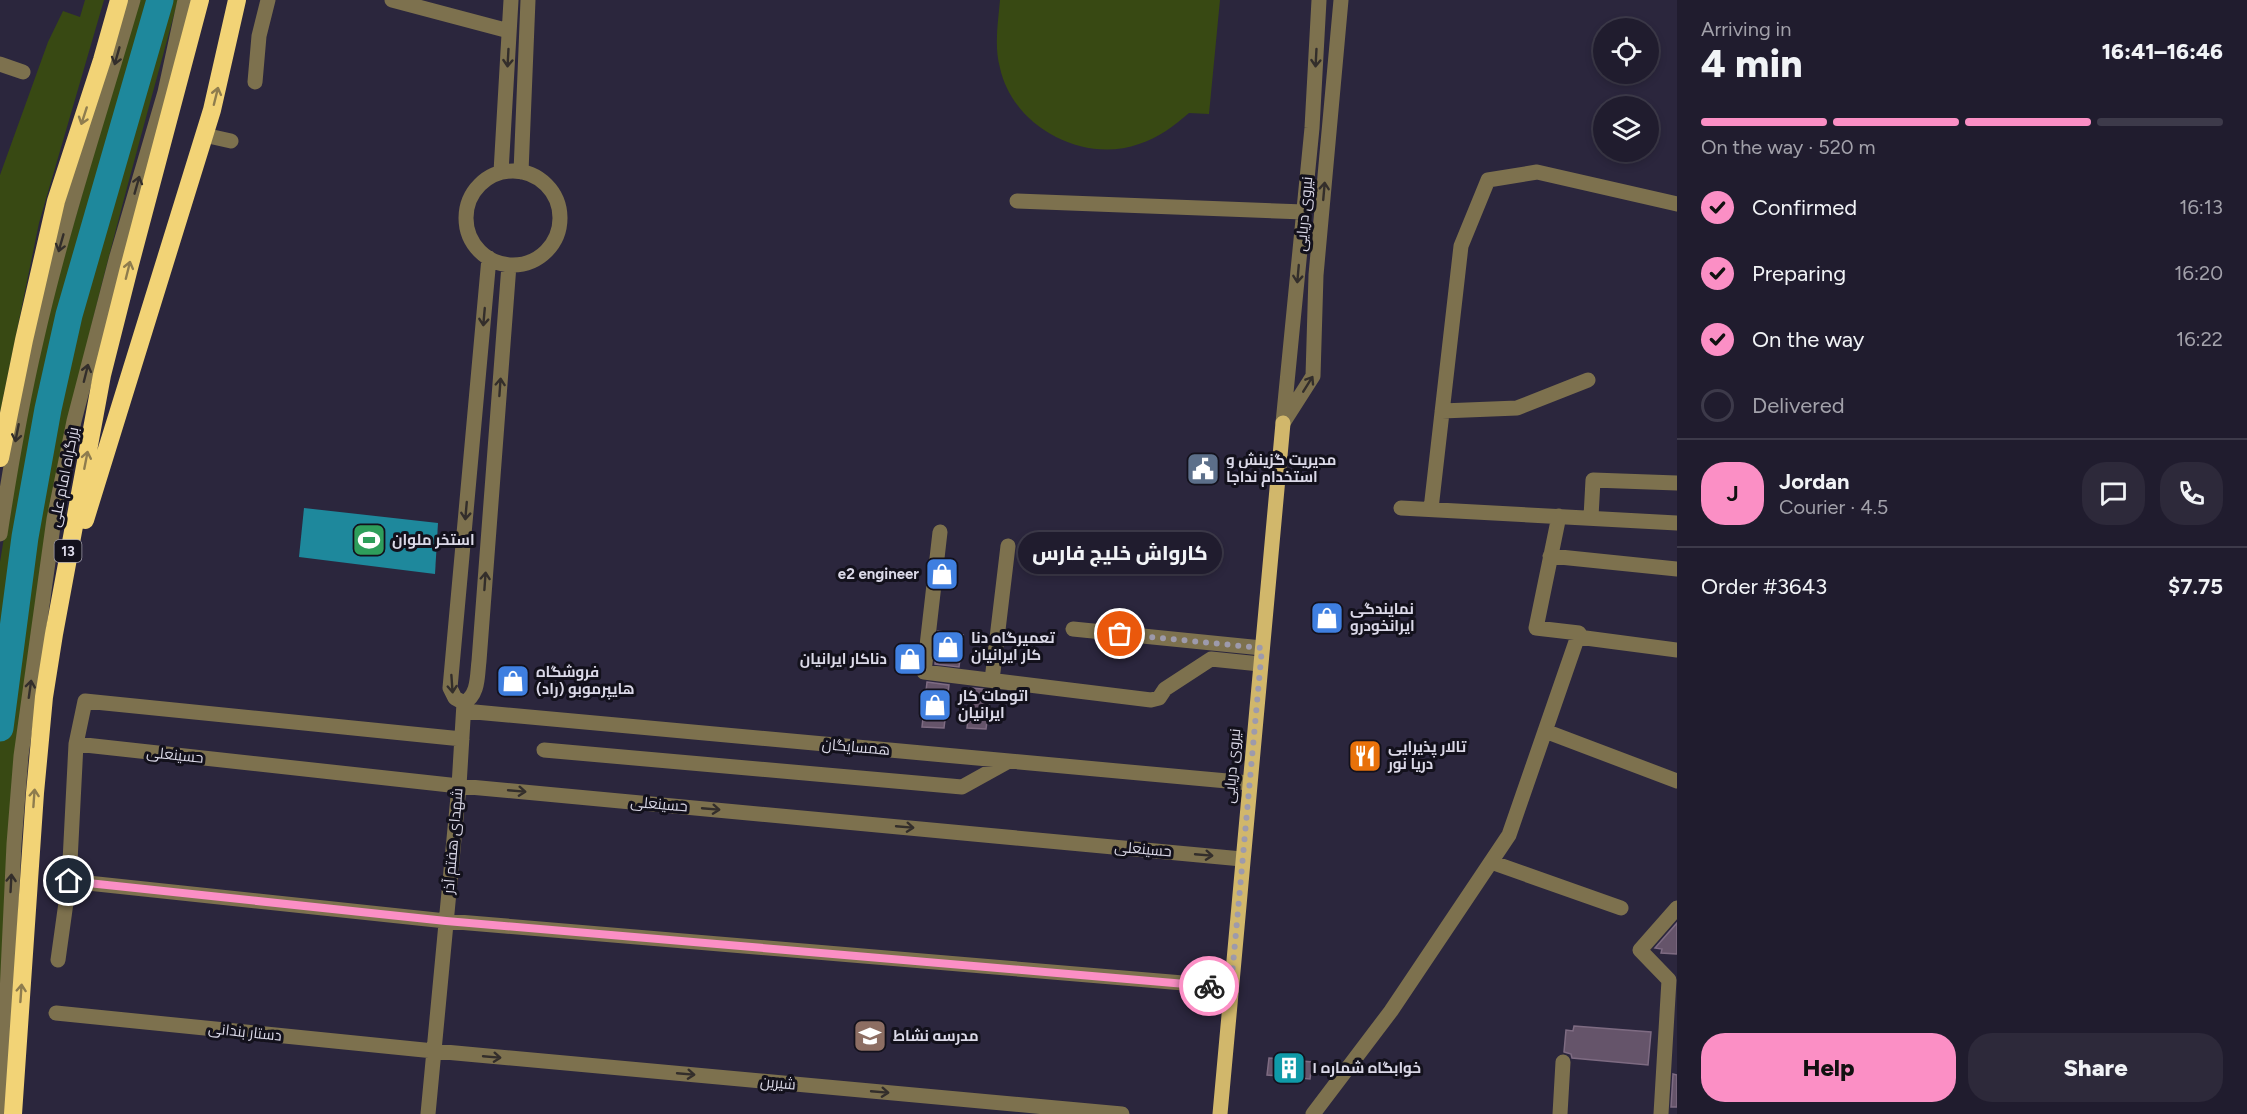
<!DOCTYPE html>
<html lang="en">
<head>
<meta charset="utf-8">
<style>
  :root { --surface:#201c2e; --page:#2d293a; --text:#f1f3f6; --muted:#a2a1aa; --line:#3d3a4a; --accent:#fb8fc5 }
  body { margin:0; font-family:Figtree,Cairo,sans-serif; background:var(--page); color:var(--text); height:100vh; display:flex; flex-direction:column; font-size:22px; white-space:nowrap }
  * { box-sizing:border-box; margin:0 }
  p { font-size:20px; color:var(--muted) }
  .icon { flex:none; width:33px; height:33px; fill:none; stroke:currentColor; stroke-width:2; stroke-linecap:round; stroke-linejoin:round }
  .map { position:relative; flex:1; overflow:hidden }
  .panel { display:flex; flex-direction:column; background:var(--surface); width:570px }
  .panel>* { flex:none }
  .tools { position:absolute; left:1593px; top:18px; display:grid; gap:12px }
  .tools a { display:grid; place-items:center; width:66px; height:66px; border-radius:50%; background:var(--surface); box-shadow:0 3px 9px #0003,0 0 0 2px var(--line); font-size:30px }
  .pin { position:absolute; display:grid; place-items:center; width:51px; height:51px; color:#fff; margin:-26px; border:3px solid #fff; border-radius:50%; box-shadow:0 2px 6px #0007 }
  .courier { position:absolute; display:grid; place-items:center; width:60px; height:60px; margin:-30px; border:4px solid #fb8fc5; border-radius:50%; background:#fff; color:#222; box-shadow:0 2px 8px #0007 }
  .bubble { position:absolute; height:42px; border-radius:21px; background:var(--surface); box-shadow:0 3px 9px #0003,0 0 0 2px var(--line); font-size:20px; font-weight:800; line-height:42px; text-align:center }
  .overview em { font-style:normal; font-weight:800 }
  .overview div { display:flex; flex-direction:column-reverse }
  .overview { display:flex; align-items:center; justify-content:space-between; height:102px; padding:0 24px }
  h1 { font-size:39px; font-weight:800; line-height:45px }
  .bar { display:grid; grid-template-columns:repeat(4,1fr); gap:9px 6px; align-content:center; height:72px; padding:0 24px }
  .bar i { height:8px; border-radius:4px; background:var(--line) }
  .bar .active { background:var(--accent) }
  .bar p { grid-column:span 4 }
  .line { display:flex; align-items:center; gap:15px; padding:0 24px; border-top:2px solid var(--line) }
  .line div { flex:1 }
  .round { display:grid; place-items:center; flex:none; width:63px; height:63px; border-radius:24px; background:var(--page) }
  ol { padding:0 24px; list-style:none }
  li { display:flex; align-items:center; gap:18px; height:66px }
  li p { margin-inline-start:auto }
  li .icon { padding:6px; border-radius:50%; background:var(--accent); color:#111; stroke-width:4 }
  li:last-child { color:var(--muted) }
  li i { width:33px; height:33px; border:3px solid var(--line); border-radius:50% }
  .action { display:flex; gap:12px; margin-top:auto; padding:12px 24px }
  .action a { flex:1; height:69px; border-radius:24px; background:var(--accent); color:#111; font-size:24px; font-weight:800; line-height:69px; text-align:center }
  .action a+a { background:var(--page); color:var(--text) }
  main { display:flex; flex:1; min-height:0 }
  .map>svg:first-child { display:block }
  .green { fill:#384913 }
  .water { fill:#1e889c }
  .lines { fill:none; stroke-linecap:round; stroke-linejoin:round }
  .river { stroke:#1e889c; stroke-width:27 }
  .building { fill:#65546a; stroke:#7e6b82; stroke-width:1.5 }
  .minor { stroke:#7d714e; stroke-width:15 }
  .major { stroke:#d1b76b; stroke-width:15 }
  .highway { stroke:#f2d376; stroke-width:18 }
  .oneway { stroke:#332e2b }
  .oneway2 { stroke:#8e7c4e }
  .done { stroke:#9d9aac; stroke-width:6; stroke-dasharray:0 10.8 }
  .route { stroke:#fb8fc5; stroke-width:8 }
  .labels { text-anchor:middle; stroke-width:6; stroke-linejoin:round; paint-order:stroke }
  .shield { fill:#13111c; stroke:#9f9dab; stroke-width:1.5 }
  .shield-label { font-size:14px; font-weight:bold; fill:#dbd9e8 }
  .street-label { font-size:15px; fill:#dbd9e8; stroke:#13111c }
  .poi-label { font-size:15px; font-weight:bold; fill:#dbd9e8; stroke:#13111c; text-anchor:start }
</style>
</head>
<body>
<main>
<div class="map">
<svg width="1677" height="1114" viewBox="0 0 1677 1114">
  <rect width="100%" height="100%" fill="#2b263d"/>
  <path class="green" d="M85 0H104L39 223 0 413V175L48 42 63 11 80 17Z
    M138 0H178C131 174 81 346 49 523L0 1043V562L31 372Z
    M1000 0H1220L1209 114 1189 113C1174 126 1158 138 1139 144 1083 164 1013 127 1000 68 994 46 998 23 1000 0Z"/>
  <path class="water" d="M304 508 438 523 435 574 299 557Z"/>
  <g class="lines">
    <path class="river" d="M0 728 25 537 48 409 69 315 160 0"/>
  </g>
  <path class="building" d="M938 631 963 635 959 667 935 664Z
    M927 682 949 685 944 728 922 727Z
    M972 688 991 690 986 729 967 728Z
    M1677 923V954L1661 953 1662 949 1655 948Z
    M1574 1026 1651 1032 1648 1065 1572 1058 1571 1054 1564 1052 1566 1030 1573 1031Z
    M1269 1058 1312 1062 1310 1079 1267 1075Z
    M1673 1074 1677 1075V1107H1671Z"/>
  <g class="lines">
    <path class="minor" d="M392 0 509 31
      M1319 0 1312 128 1283 423 1313 376 1316 275 1341 0
      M0 64 23 72
      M255 82 259 36 268 0
      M204 135 231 141
      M466 218a47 47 0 1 1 94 0a47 47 0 1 1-94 0Z
      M501 172 511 0
      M521 172 528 0
      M1017 201 1304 212
      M1442 411 1517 408 1588 380
      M1401 508 1677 523
      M1431 509 1461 246 1488 180 1537 172 1677 204
      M1591 517 1593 480 1677 483
      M940 532 924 672 1151 700 1159 698 1165 689 1211 659 1260 664
      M0 534C10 469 21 405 36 341 62 226 100 113 133 0
      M1550 556 1677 569
      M1073 629 1262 648
      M1578 637 1677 650
      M992 680 1008 546
      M464 703 455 698 450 688 489 258
      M464 711 1249 783
      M1545 731 1677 781
      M76 744 459 786 1242 859
      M544 750 962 787 1009 761
      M1491 862 1621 908
      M69 881 446 921 1231 987
      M58 960 69 881 76 744 85 701 462 739
      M56 1013 434 1051 1122 1114
      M0 1109 5 1037 14 844 21 756 54 519 74 421 117 256 165 92 185 0
      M428 1114 459 786 464 703C479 694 477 676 479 661L509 265
      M1313 1114 1391 1011 1509 835 1579 633 1536 628 1559 516
      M1560 1114 1563 1062
      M1661 1114 1669 980 1640 950 1677 908"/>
    <path class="major" d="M1220 1114 1283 423"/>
    <path class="highway" d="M0 458 24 340 56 201 102 60 119 0
      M85 520 212 110 237 0
      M13 1114 35 793 44 697 54 634 102 375 129 268 200 0"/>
  </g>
  <defs><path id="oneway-shaft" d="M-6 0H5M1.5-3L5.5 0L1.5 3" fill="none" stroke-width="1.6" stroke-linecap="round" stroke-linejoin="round" transform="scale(1.5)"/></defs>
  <g class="oneway">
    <use href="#oneway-shaft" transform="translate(117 56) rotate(106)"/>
    <use href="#oneway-shaft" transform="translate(508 58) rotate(93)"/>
    <use href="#oneway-shaft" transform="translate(1316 58) rotate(93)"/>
    <use href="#oneway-shaft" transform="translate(137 185) rotate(-74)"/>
    <use href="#oneway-shaft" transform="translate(1324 191) rotate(-85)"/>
    <use href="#oneway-shaft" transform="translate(61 243) rotate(106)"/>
    <use href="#oneway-shaft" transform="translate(1298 274) rotate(95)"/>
    <use href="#oneway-shaft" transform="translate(484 317) rotate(95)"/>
    <use href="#oneway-shaft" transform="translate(86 373) rotate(-76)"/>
    <use href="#oneway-shaft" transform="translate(1308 384) rotate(-58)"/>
    <use href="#oneway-shaft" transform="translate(500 387) rotate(-86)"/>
    <use href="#oneway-shaft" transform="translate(17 433) rotate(101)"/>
    <use href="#oneway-shaft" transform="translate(466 511) rotate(95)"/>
    <use href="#oneway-shaft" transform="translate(485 581) rotate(-86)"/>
    <use href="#oneway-shaft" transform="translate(452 684) rotate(86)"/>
    <use href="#oneway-shaft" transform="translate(30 689) rotate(-82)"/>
    <use href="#oneway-shaft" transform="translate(517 791) rotate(5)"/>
    <use href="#oneway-shaft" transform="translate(711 809) rotate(5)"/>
    <use href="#oneway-shaft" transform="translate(905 827) rotate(5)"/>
    <use href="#oneway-shaft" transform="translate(1204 855) rotate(5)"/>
    <use href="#oneway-shaft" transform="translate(11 883) rotate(-87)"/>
    <use href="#oneway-shaft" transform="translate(492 1057) rotate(5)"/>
    <use href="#oneway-shaft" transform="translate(686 1074) rotate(5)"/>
    <use href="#oneway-shaft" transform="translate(880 1092) rotate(5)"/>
  </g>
  <g class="oneway2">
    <use href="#oneway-shaft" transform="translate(216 96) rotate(-76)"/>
    <use href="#oneway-shaft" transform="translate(84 116) rotate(108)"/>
    <use href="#oneway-shaft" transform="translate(128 270) rotate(-76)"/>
    <use href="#oneway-shaft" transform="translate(86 460) rotate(-79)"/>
    <use href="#oneway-shaft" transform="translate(34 798) rotate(-86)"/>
    <use href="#oneway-shaft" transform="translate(21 993) rotate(-86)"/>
  </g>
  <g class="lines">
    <path class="done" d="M1120 634 1262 648 1231 987 1209 986"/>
    <path class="route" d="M69 881 446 921 1209 986"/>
  </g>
  <defs>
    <g id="civic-square" transform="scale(1.725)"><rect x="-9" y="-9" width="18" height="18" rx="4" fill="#5c6f8a" stroke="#13111c"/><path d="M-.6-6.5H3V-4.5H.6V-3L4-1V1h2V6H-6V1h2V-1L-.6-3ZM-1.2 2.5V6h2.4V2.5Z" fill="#fff"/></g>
    <g id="stadium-square" transform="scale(1.725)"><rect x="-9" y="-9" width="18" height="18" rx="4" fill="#2e9e5b" stroke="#13111c"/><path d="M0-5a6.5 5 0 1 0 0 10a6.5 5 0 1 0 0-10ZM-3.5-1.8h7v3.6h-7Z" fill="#fff"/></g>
    <g id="shop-square" transform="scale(1.725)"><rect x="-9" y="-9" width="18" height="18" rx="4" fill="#3f7fe0" stroke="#13111c"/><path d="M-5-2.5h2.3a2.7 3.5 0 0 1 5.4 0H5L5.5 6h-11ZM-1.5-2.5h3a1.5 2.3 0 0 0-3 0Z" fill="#fff"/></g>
    <g id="restaurant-square" transform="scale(1.725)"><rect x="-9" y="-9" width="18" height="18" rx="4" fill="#e8710a" stroke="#13111c"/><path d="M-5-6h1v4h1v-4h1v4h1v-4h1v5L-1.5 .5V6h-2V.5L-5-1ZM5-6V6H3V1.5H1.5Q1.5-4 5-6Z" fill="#fff"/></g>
    <g id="school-square" transform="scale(1.725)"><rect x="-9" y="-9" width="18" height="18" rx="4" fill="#8d6e63" stroke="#13111c"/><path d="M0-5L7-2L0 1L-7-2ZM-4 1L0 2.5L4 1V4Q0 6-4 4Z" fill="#fff"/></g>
    <g id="building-square" transform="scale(1.725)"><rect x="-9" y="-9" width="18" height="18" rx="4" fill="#0f9aa8" stroke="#13111c"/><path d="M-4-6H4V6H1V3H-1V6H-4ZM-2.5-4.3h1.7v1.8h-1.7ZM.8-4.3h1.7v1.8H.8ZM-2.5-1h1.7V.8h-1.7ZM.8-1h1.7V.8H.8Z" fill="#fff"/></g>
  </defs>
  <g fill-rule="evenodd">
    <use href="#civic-square" x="1203" y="469"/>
    <use href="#stadium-square" x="369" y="540"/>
    <use href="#shop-square" x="942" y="574"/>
    <use href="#shop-square" x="1327" y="618"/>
    <use href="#shop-square" x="948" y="647"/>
    <use href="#shop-square" x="910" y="659"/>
    <use href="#shop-square" x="513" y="681"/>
    <use href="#shop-square" x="935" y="705"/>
    <use href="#restaurant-square" x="1365" y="756"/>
    <use href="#school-square" x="870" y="1036"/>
    <use href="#building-square" x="1289" y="1068"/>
  </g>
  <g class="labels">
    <rect class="shield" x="54.5" y="540" width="27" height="22" rx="4.5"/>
    <g class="shield-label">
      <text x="68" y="556">13</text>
    </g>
    <g class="street-label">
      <text transform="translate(1304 214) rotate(-85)" y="5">نیروی دریایی</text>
      <text transform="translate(64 477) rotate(-79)" y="5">بزرگراه امام علی</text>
      <text transform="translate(856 747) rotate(5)" y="5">همسایگان</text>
      <text transform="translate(175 755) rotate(6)" y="5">حسینعلی</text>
      <text transform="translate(1232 766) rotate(-85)" y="5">نیروی دریایی</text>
      <text transform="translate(659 804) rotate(5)" y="5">حسینعلی</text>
      <text transform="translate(453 841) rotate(-85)" y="5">شهدای هفتم آذر</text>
      <text transform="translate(1143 849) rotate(5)" y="5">حسینعلی</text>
      <text transform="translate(245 1032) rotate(6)" y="5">دستار بندانی</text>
      <text transform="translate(778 1083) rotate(5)" y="5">شیرین</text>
    </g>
    <g class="poi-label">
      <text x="1226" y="465">مدیریت گزینش و<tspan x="1226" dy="17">استخدام نداجا</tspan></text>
      <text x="392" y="545">استخر ملوان</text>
      <text x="919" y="579" text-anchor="end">e2 engineer</text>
      <text x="1350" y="614">نمایندگی<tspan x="1350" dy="17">ایرانخودرو</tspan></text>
      <text x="971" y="643">تعمیرگاه دنا<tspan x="971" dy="17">کار ایرانیان</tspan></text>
      <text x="887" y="664" text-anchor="end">دناکار ایرانیان</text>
      <text x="536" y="677">فروشگاه<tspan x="536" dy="17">هایپرموبو (راد)</tspan></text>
      <text x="958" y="701">اتومات کار<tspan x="958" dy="17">ایرانیان</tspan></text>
      <text x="1388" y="752">تالار پذیرایی<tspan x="1388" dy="17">دریا نور</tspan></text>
      <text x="893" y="1041">مدرسه نشاط</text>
      <text x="1312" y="1073">خوابگاه شماره ۱</text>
    </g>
  </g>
</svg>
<div class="tools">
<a><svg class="icon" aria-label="locate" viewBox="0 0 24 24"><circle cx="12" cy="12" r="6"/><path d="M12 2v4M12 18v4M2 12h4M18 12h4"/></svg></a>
<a><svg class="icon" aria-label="layers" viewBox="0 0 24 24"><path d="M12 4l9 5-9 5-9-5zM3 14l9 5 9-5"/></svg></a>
</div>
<div class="pin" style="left:1120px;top:634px;background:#ea580c"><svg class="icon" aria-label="bag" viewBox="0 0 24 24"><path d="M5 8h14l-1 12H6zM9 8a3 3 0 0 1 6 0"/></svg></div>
<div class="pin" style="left:69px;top:881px;background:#1f2937"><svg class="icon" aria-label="home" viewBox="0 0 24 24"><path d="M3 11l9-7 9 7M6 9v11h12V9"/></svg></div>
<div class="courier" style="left:1209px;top:986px"><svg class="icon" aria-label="bike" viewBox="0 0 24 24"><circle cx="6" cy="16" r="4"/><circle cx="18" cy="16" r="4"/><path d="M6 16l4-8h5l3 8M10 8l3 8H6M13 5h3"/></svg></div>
<div class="bubble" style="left:1018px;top:532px;width:204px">کارواش خلیج فارس</div>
</div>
<section class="panel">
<div class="overview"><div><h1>4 min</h1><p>Arriving in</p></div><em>16:41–16:46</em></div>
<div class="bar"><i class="active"></i><i class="active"></i><i class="active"></i><i></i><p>On the way · 520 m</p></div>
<ol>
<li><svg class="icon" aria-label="check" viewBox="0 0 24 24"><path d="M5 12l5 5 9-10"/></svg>Confirmed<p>16:13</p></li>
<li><svg class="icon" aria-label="check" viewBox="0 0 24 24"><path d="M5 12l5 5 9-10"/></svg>Preparing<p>16:20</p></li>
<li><svg class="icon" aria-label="check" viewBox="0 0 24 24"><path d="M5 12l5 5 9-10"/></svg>On the way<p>16:22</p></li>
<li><i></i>Delivered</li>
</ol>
<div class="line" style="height:108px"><b class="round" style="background:var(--accent);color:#111">J</b><div><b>Jordan</b><p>Courier · 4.5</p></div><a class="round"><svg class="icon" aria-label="chat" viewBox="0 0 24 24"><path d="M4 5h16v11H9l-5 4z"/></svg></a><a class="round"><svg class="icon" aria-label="phone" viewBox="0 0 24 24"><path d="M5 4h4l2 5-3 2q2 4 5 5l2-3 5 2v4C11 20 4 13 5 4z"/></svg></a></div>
<div class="line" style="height:78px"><div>Order #3643</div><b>$7.75</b></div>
<div class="action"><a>Help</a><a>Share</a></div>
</section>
</main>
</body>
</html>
